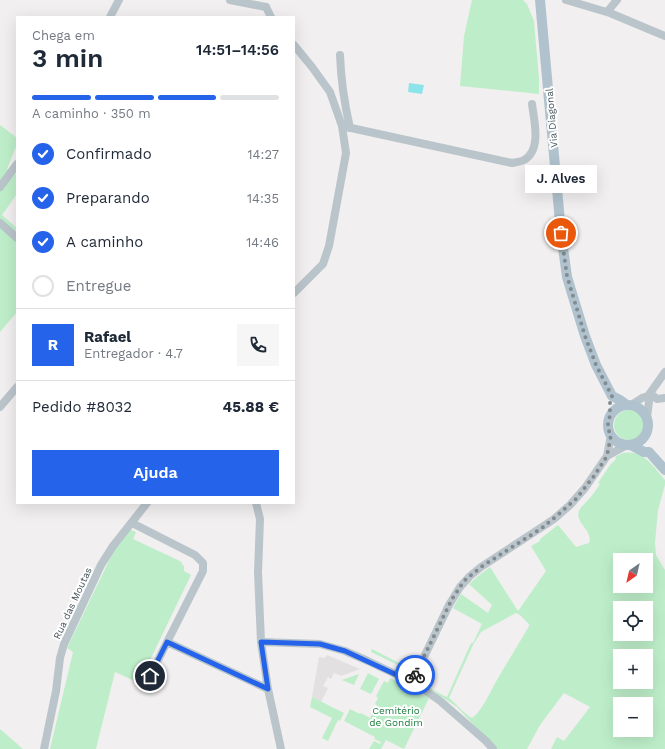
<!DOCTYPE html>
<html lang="pt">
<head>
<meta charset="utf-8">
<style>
  :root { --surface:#fff; --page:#f6f6f7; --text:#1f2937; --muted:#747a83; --line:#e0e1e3; --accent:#2563eb }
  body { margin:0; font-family:"Work Sans",sans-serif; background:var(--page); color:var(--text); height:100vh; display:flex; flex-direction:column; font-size:15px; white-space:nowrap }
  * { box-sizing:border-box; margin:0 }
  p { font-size:13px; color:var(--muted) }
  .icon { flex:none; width:22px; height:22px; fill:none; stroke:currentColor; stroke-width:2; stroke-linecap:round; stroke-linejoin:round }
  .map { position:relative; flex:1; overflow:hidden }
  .panel { position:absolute; left:16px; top:16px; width:279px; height:488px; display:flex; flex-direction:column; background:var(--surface); border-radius:0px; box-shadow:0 4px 16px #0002 }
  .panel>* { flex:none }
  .needle { width:26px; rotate:214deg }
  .tools { position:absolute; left:613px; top:553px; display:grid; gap:8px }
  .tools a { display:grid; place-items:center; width:40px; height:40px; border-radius:0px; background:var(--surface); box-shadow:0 4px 16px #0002; font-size:20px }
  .pin { position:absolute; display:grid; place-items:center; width:34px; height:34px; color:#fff; margin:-17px; border:2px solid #fff; border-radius:50%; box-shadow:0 1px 4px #0007 }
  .courier { position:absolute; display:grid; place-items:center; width:40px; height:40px; margin:-20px; border:3px solid #2563eb; border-radius:50%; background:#fff; color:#222; box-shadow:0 1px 5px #0007 }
  .bubble { position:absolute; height:28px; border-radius:0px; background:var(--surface); box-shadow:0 4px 16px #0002; font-size:13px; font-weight:600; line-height:28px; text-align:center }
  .headline em { font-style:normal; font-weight:600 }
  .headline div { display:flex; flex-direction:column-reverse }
  .headline { display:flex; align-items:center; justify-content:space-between; height:68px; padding:0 16px }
  h1 { font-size:26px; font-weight:600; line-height:30px }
  .bar { display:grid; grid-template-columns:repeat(4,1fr); gap:6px 4px; align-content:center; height:48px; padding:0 16px }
  .bar i { height:5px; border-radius:3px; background:var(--line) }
  .bar .current { background:var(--accent) }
  .bar p { grid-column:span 4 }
  .line { display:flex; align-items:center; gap:10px; padding:0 16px; border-top:1px solid var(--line) }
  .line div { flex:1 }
  .round { display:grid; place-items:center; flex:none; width:42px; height:42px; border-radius:0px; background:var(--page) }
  ol { padding:0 16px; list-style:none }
  li { display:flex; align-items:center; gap:12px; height:44px }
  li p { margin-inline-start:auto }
  li .icon { padding:4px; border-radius:50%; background:var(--accent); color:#fff; stroke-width:4 }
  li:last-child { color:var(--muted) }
  li i { width:22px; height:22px; border:2px solid var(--line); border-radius:50% }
  .action { display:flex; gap:8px; margin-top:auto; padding:8px 16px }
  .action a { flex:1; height:46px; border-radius:0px; background:var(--accent); color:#fff; font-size:16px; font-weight:600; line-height:46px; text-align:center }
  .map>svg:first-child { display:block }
  .education { fill:#e2e0e1 }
  .green { fill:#beeec9; fill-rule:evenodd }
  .water { fill:#8ce4ea }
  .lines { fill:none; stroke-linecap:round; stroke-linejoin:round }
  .minor { stroke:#bac5cb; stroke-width:8 }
  .major { stroke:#afc2cd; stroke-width:10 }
  .done { stroke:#828b8f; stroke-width:4; stroke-dasharray:0 7.2 }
  .route { stroke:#2563eb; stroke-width:5 }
  .labels { text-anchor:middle; stroke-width:4; stroke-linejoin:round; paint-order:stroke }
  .street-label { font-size:10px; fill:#47555c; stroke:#fff }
  .park-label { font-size:10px; fill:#197c3c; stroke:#fff }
</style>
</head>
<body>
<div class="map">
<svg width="665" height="749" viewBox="0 0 665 749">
  <rect width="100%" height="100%" fill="#f1efef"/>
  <path class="education" d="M327 655 360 669 341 676 334 673 331 679 328 677 323 686 328 688 321 702 312 697 319 657 325 658Z"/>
  <path class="green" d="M472 0H523L527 4 534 21 539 79V94L460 86 464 36Z
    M0 125 17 138V144L7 169 17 175V194L2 215 17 228V312L0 332Z
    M614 425a15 15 0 1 1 30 0a15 15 0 1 1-30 0Z
    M623 453C643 449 653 466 665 480V485L658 510 655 543 656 555 665 570V749H551L557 737 564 741 590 707 564 693 540 725 527 749H496L457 707 430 689C425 684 421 678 423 671 426 687 432 690 447 697L471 643H473L482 624 453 608 461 594 488 613 492 605 469 584 478 576 490 567 518 611 546 571 531 546 540 541V539L558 525 576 547 589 543C594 530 572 522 580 509 581 506 585 504 586 502 591 497 595 492 598 487L600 484 598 483 610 465 616 459 615 457ZM620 560H646V586H620ZM620 608H646V634H620ZM516 613 520 615 529 624V626C519 644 507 662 497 680 491 690 481 713 472 718 463 713 457 704 449 698L473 645 481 632ZM620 656H646V682H620ZM620 704H646V730H620Z
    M129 530H131L136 532 133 539 182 562 181 563 184 566V571L191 575 139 683 115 672 96 749H50L73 652 67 648 119 540Z
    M372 649 399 663 409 661 411 667 410 671 406 674 402 673 398 665 371 652Z
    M368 673 379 679 371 694 360 689Z
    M359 674 354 685 342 680Z
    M390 678 411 688 429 698 404 749 386 740 381 749H369L374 741 380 744 381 742 374 739 375 737 344 721 350 709 360 714 361 713 370 718 377 705 375 704 378 698 376 696 384 681 388 683Z
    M312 697 344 713 340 721 338 720 328 741 322 738 332 718 310 707Z
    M0 729 23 749H0Z"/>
  <path class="water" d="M409 83 424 85 422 94 408 92Z"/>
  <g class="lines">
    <path class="minor" d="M230 0 266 7
      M566 0 610 13 665 36
      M266 7 271 17
      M607 12 617 0
      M110 17 119 0
      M294 45 312 67 330 92 342 126 346 153 329 246 323 264 294 293
      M340 55C341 82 344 102 350 128
      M342 126 512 163C516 162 521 162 524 160 542 150 534 120 532 104
      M0 187 17 164
      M0 223 17 238
      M650 393 657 399 665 398
      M631 405 642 398 648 396 665 372
      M0 407 17 387
      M647 417 649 402 648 396
      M607 456 627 445
      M256 503 260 519 258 572 261 642 268 689 281 749
      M132 523 195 555 203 563V571L150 676
      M167 642 268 689
      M261 642 320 644 345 651 368 661 412 682 439 700 486 741 493 749
      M412 682 449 605 460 587 470 576 481 567 542 527 554 519 570 505 585 488 607 456 611 435
      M44 749 56 691 60 658 64 644 101 565 113 546 147 503"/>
    <path class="major" d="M540 0 561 233 567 277 585 336 596 365 612 396 620 400 627 405
      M608 425a20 20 0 1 1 40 0a20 20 0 1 1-40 0Z
      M631 445 644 452H649L665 470"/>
  </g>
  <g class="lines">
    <path class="done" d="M415 675 452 599 464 581 481 567 542 528 559 514 576 499 594 476 607 456 611 435 608 429V422L610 416V401L612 396 596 365 585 336 567 276 561 233"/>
    <path class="route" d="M150 676 167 642 268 689 261 642 320 644 345 651 412 682 415 675"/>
  </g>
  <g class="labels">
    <g class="street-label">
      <text transform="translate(551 118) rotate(-95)" y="4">Via Diagonal</text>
      <text transform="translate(72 603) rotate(-65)" y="4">Rua das Moutas</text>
    </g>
    <g class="park-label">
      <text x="396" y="714">Cemitério<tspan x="396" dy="12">de Gondim</tspan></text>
    </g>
  </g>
</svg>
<div class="tools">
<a><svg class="needle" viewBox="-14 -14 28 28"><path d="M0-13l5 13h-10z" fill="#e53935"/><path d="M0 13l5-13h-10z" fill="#747a83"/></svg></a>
<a><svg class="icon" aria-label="locate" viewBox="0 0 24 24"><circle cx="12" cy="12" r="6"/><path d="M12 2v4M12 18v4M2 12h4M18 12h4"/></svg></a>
<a>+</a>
<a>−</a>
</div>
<div class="pin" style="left:561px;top:233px;background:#ea580c"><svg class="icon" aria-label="bag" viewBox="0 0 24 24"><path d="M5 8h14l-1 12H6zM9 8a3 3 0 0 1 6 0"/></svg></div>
<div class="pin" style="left:150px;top:676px;background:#1f2937"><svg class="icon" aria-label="home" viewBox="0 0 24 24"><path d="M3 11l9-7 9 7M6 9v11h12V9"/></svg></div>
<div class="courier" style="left:415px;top:675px"><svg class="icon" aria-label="bike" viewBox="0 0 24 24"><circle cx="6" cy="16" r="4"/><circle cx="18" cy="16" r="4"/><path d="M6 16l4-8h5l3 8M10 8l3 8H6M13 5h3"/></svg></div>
<div class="bubble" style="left:525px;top:165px;width:72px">J. Alves</div>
<section class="panel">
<div class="headline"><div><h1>3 min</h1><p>Chega em</p></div><em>14:51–14:56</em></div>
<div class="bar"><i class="current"></i><i class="current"></i><i class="current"></i><i></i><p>A caminho · 350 m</p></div>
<ol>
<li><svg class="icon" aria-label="check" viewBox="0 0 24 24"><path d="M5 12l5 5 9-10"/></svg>Confirmado<p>14:27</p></li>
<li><svg class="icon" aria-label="check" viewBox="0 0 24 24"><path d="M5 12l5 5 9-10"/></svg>Preparando<p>14:35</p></li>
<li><svg class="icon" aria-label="check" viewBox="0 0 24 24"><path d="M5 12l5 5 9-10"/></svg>A caminho<p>14:46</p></li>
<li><i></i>Entregue</li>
</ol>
<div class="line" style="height:72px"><b class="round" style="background:var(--accent);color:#fff">R</b><div><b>Rafael</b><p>Entregador · 4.7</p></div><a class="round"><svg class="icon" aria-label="phone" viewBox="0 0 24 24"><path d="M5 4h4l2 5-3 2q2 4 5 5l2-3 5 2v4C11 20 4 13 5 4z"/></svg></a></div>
<div class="line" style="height:52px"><div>Pedido #8032</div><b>45.88 €</b></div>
<div class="action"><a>Ajuda</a></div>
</section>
</div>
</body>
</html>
